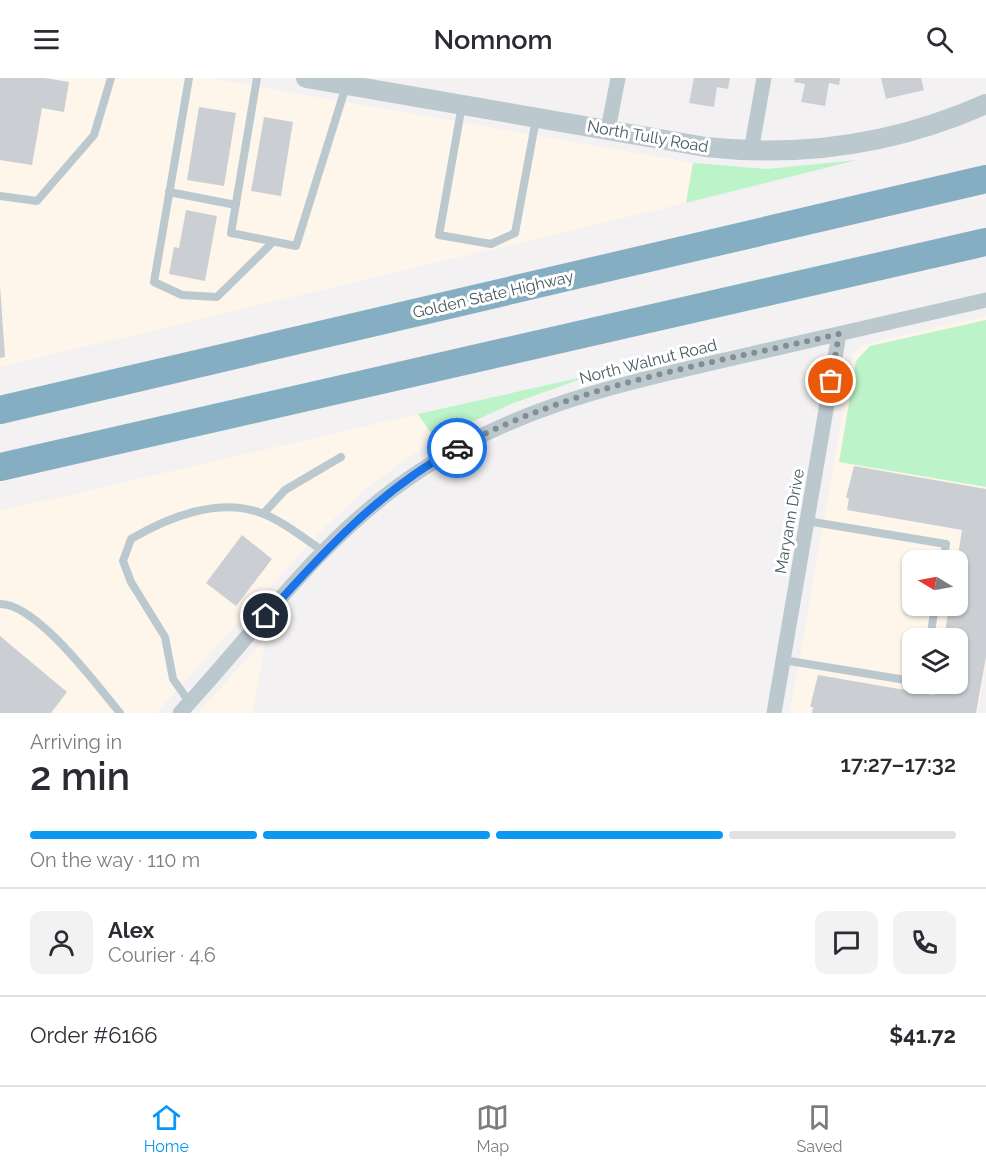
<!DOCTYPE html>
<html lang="en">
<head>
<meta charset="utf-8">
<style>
  :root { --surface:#fff; --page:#f2f2f3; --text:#2b2b33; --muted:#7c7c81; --line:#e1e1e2; --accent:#0b98f3 }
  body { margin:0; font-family:Raleway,sans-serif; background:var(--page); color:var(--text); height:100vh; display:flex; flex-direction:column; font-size:22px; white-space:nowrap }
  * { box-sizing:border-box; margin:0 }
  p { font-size:20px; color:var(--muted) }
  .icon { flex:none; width:33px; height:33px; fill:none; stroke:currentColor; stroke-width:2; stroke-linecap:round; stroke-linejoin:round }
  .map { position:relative; height:635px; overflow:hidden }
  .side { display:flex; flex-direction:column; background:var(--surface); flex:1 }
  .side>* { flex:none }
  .needle { width:39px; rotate:280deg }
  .tools { position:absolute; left:902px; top:472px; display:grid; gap:12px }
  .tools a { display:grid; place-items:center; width:66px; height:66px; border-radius:12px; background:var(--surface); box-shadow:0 2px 4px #0004; font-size:30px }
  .pin { position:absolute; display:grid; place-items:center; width:51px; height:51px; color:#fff; margin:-26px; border:3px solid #fff; border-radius:50%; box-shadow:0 2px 6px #0007 }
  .courier { position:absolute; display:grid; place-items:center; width:60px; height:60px; margin:-30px; border:4px solid #1a73e8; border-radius:50%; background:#fff; color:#222; box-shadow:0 2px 8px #0007 }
  .head em { font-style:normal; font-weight:600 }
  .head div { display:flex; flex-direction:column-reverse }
  .head { display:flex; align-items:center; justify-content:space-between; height:102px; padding:0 30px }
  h1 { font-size:39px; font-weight:600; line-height:45px }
  .bar { display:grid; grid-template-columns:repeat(4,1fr); gap:9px 6px; align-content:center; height:72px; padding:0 30px }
  .bar i { height:8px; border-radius:4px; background:var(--line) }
  .bar .active { background:var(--accent) }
  .bar p { grid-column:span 4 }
  .line { display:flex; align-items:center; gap:15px; padding:0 30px; border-top:2px solid var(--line) }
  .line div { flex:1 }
  .round { display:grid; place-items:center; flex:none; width:63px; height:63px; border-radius:12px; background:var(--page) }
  header { display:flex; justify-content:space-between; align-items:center; height:78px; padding:0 30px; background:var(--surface); font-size:27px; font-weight:600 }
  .menu { display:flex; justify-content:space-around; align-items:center; height:84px; border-top:2px solid var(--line); background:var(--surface); font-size:16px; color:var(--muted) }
  .menu a { display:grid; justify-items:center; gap:3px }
  .menu .active { color:var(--accent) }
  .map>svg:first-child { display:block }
  .commercial { fill:#fef5eb; fill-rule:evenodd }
  .green { fill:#bdf3c9 }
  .building { fill:#cbcfd4 }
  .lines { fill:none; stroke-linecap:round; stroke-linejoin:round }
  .service { stroke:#bbc9cf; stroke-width:8 }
  .minor { stroke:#bbc9cf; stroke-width:15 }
  .tertiary { stroke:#bbc9cf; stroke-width:20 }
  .motorway { stroke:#85aec3; stroke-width:28 }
  .done { stroke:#838e93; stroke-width:6; stroke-dasharray:0 10.8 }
  .route { stroke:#1a73e8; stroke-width:8 }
  .labels { text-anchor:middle; stroke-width:6; stroke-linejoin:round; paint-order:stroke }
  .street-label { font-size:16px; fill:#475960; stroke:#fff }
</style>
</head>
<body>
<header><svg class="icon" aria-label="menu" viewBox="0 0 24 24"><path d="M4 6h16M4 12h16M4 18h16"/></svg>Nomnom<svg class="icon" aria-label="search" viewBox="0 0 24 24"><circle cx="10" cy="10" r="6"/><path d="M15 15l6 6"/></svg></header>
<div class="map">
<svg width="986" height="635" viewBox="0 0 986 635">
  <rect width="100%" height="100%" fill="#f3f1f1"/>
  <path class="commercial" d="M0 0H210L693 85 686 125 0 289Z
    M986 238V588L978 635H790L853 276 862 267ZM912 483H957V528H912ZM912 561H957V606H912Z
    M418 336 435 361 366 410 322 452 156 635H0V433Z
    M266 559 253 635H198Z"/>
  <path class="green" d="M857 82 686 125 693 85 767 91Z
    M986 242V409L839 384 856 283 870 268Z
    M592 297 511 326 435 361 418 336Z"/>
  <path class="building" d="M0 0H45L69 4 64 34 42 30 32 87 0 82Z
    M694 0H730L728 11 717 9 714 29 689 25Z
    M795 0H840L839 7 829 5 825 28 801 24 805 6 794 4Z
    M881 0H921L924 12 886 21Z
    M199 29 236 35 224 108 187 102Z
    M264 39 293 44 281 118 251 113Z
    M186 132 217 138 205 203 169 196 174 169 179 170Z
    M0 207 5 279 0 280Z
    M854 388 986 411V579L976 635H812L813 629H810L818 597 934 617 936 606H957V561H944L949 528H957V484L962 452 847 432 849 420H846Z
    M242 457 272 481 236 528 206 505Z
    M0 558 67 614 51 635H0Z"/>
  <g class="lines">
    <path class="service" d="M189 0 154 204 182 217 217 219 273 164
      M257 0 231 155 296 168 346 8
      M462 27 439 157 491 166 515 155 536 41
      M169 114 236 127
      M0 118 37 123 94 57 111 0
      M264 435 285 412 341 379
      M807 443 946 466 943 483
      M0 526C37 526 96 606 120 635
      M930 561 935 528
      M783 582 912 603
      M190 625 173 601 165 559 131 504 123 483 131 461C168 439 219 419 261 435 283 443 305 461 324 474"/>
    <path class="minor" d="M608 52 618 0
      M751 73 764 0
      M180 635C250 560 311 473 394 411 501 331 612 308 738 279 821 260 903 241 986 222
      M774 635 839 256"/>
    <path class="tertiary" d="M306 0 706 69C804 80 896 66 986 26"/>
    <path class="motorway" d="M0 332 986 101
      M0 389 986 164"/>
  </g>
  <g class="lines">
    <path class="done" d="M457 370C575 306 710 286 839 256L831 303"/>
    <path class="route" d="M266 538C323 474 381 411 457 370"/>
  </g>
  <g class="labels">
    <g class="street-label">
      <text transform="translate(648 58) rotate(10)" y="6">North Tully Road</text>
      <text transform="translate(493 216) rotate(-13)" y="6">Golden State Highway</text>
      <text transform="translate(648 283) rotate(-14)" y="6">North Walnut Road</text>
      <text transform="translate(789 443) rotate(-80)" y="6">Maryann Drive</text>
    </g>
  </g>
</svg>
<div class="tools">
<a><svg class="needle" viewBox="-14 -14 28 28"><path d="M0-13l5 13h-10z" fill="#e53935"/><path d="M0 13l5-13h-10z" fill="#7c7c81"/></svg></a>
<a><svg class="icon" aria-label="layers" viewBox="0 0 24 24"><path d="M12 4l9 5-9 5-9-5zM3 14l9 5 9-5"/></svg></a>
</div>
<div class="pin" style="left:831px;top:303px;background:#ea580c"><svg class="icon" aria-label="bag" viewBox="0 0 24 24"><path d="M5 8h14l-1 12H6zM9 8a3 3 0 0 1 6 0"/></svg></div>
<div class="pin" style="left:266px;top:538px;background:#1f2937"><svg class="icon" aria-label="home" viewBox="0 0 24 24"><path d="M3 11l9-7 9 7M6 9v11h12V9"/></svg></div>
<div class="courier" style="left:457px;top:370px"><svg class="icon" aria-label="car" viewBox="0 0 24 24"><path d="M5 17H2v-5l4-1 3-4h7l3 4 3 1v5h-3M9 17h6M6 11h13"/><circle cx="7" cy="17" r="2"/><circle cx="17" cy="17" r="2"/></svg></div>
</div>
<section class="side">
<div class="head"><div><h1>2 min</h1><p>Arriving in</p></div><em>17:27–17:32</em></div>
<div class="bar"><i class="active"></i><i class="active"></i><i class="active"></i><i></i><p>On the way · 110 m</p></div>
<div class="line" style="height:108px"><a class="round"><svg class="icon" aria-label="person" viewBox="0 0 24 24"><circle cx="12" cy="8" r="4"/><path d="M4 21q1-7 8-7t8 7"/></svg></a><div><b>Alex</b><p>Courier · 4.6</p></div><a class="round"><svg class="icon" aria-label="chat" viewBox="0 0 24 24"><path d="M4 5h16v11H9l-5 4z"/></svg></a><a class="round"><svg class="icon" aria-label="phone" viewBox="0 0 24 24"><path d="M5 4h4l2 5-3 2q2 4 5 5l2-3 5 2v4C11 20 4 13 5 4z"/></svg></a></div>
<div class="line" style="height:78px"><div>Order #6166</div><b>$41.72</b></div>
</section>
<nav class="menu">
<a class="active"><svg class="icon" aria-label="home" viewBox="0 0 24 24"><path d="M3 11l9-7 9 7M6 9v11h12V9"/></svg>Home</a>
<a><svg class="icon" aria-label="map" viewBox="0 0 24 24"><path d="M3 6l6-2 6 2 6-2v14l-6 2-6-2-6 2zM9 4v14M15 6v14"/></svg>Map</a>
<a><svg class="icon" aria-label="saved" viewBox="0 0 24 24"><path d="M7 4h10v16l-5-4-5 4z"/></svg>Saved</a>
</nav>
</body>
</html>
